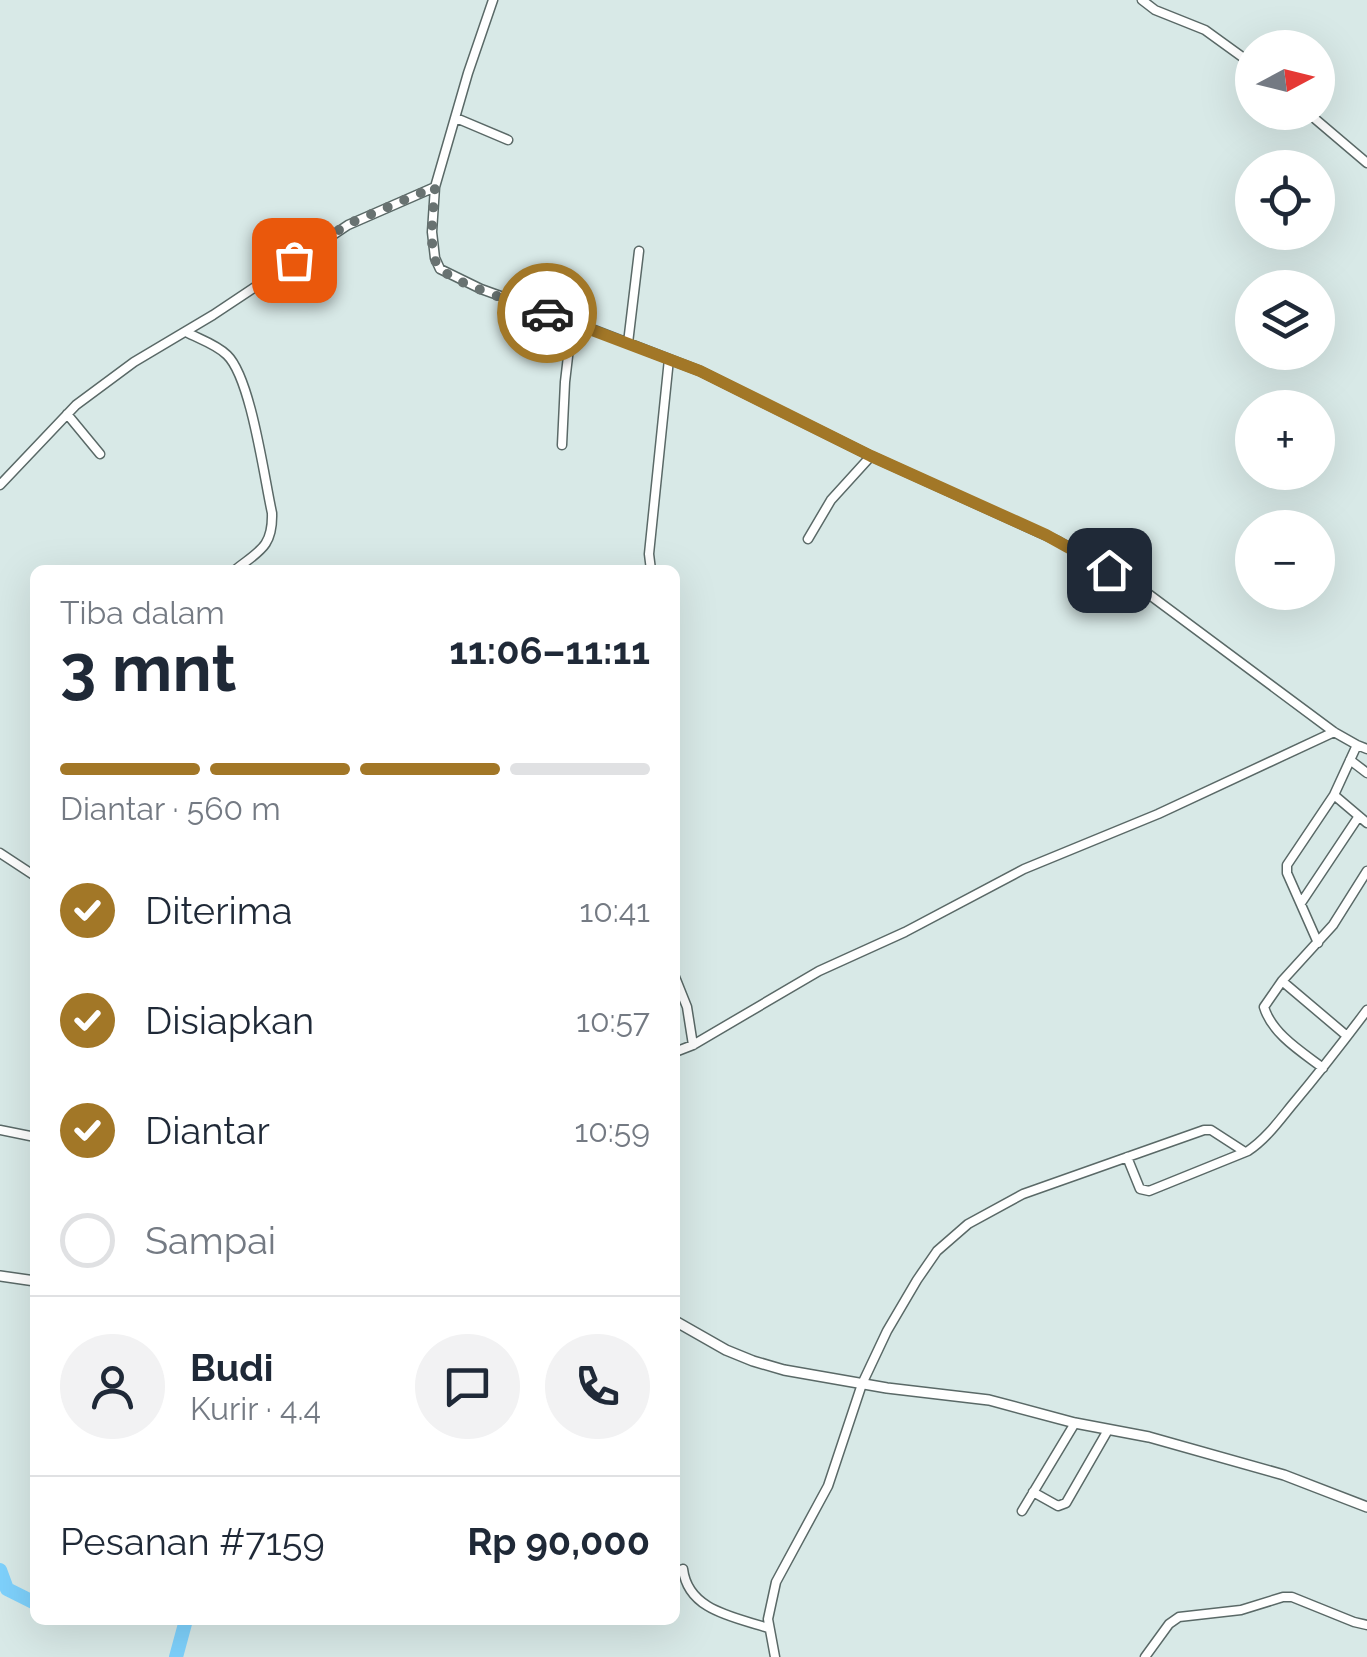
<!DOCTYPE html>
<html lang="id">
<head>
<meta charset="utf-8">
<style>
  :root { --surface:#fff; --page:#f2f2f3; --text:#1f2937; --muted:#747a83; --line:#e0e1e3; --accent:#a27727 }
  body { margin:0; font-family:Raleway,sans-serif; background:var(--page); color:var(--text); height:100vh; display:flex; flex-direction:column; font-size:38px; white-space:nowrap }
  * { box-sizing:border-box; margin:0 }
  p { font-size:32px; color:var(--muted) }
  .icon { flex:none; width:55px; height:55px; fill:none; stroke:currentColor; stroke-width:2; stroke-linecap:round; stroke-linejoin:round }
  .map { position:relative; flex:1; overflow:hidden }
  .panel { position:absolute; left:30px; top:565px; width:650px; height:1060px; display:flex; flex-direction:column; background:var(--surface); border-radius:15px; box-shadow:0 10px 40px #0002 }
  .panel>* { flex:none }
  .needle { width:65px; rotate:83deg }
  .tools { position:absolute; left:1235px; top:30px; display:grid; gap:20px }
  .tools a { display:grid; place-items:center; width:100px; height:100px; border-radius:50%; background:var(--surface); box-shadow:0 10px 40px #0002; font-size:50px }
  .pin { position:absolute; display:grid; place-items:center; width:85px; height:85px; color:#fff; margin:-42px; border-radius:20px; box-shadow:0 5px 15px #0006 }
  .courier { position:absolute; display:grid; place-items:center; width:100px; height:100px; margin:-50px; border:8px solid #a27727; border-radius:50%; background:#fff; color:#222; box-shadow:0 2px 12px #0007 }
  .summary em { font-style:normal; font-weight:700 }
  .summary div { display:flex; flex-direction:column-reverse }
  .summary { display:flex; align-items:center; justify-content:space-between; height:170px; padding:0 30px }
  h1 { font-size:65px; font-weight:700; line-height:75px }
  .bar { display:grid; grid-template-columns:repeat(4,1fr); gap:15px 10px; align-content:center; height:120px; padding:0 30px }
  .bar i { height:12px; border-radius:8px; background:var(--line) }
  .bar .current { background:var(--accent) }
  .bar p { grid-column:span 4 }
  .line { display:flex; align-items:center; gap:25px; padding:0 30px; border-top:2px solid var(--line) }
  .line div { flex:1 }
  .round { display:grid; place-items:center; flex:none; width:105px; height:105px; border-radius:52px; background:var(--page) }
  ol { padding:0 30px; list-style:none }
  li { display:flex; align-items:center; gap:30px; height:110px }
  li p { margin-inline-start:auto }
  li .icon { padding:10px; border-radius:50%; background:var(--accent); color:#fff; stroke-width:4 }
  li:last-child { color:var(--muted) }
  li i { width:55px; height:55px; border:5px solid var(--line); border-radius:50% }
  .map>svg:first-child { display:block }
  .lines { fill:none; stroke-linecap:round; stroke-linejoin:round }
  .river { stroke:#7ed1fc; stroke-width:14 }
  .minor-casing { stroke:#5a6967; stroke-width:11 }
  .tertiary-casing { stroke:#5a6967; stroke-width:12 }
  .minor { stroke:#fff; stroke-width:8 }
  .tertiary { stroke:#fff; stroke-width:9 }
  .done { stroke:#687271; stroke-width:10; stroke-dasharray:0 18 }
  .route { stroke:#a27727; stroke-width:12 }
</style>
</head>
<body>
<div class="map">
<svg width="1367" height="1657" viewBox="0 0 1367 1657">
  <rect width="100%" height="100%" fill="#d8e9e7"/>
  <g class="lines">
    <path class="river" d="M0 1570 7 1589 35 1603
      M176 1657 186 1620"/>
    <g class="minor-casing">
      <path id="minor" d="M493 0 468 73 435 187 432 232 435 258 440 269 481 289 589 328 700 371 871 456 1058 541 1135 584 1334 732 1357 745 1367 749
        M1142 0 1155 10 1205 30 1252 64
        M1307 112 1367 163
        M456 118 508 140
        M186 332C199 339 216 344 227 355 251 378 264 477 272 513 273 547 259 551 235 570
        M628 343 639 251
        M67 414 100 454
        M562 445 565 382 572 322
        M0 485 76 405 134 362 213 315 348 225 435 187
        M808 539 831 500 871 456
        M651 570 649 554 669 359
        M1350 760 1367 773
        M1334 795 1367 823
        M0 853 35 876
        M1301 903 1359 816
        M1318 943 1287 873V865L1334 795 1357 745
        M675 977 687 1007 693 1045
        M1282 981 1347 1036
        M675 1052 693 1045 819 971 905 932 1024 869 1158 814 1334 732
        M1323 1068C1302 1052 1272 1034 1264 1007L1282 981 1333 925 1367 871
        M0 1130 35 1137
        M1127 1157 1140 1189 1149 1191 1248 1151C1266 1139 1279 1121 1292 1105 1318 1074 1343 1042 1367 1010
        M1033 1492 1058 1506 1066 1503 1108 1430
        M1022 1511 1075 1423
        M683 1569C688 1611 735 1617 768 1628
        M775 1657 768 1619 776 1582 828 1486 862 1384 887 1331 917 1280 937 1251 968 1224 1023 1194 1204 1130H1211L1245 1152
        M1145 1657 1169 1624 1179 1617 1241 1610 1283 1597H1292L1354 1622 1367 1625"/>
    </g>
    <g class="tertiary-casing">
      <path id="tertiary" d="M0 1276 35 1281
        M675 1321 726 1350 753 1361 784 1370 887 1388 989 1400 1075 1423 1149 1437 1284 1475 1367 1507"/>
    </g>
    <use href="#minor" class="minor"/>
    <use href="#tertiary" class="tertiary"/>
  </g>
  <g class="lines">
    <path class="done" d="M294 260 348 224 435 187C434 206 427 250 438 266 450 283 524 305 547 313"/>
    <path class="route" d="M547 313 700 371 871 456 1046 535 1109 570"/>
  </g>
</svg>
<div class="tools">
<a><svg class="needle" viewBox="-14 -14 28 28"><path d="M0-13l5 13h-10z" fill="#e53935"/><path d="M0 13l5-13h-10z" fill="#747a83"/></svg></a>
<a><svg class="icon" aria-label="locate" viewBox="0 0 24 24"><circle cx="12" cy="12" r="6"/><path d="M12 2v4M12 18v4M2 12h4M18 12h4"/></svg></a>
<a><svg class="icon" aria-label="layers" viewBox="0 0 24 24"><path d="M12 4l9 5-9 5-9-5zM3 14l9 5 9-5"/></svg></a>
<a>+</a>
<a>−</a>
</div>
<div class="pin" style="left:294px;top:260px;background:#ea580c"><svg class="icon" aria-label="bag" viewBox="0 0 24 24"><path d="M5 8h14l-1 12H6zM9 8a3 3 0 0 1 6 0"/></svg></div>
<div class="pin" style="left:1109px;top:570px;background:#1f2937"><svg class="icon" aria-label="home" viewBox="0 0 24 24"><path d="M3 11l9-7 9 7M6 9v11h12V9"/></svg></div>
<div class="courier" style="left:547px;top:313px"><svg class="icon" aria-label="car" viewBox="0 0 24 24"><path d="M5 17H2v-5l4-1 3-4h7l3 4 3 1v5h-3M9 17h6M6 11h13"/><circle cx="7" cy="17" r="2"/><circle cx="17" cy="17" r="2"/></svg></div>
<section class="panel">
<div class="summary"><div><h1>3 mnt</h1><p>Tiba dalam</p></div><em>11:06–11:11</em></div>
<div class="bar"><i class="current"></i><i class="current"></i><i class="current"></i><i></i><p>Diantar · 560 m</p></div>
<ol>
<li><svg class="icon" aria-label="check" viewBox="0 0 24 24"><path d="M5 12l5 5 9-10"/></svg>Diterima<p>10:41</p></li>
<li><svg class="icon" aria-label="check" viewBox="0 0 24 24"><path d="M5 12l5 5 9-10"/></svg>Disiapkan<p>10:57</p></li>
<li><svg class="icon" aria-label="check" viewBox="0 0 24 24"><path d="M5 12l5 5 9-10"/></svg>Diantar<p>10:59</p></li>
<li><i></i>Sampai</li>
</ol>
<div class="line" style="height:180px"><a class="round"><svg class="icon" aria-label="person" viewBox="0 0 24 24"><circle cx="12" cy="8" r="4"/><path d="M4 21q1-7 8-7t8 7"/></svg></a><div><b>Budi</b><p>Kurir · 4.4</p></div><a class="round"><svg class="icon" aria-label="chat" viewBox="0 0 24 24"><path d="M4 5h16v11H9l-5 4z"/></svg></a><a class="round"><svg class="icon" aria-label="phone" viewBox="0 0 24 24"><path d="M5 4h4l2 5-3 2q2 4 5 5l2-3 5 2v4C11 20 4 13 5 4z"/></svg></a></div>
<div class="line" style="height:130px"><div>Pesanan #7159</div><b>Rp 90,000</b></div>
</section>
</div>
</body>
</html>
